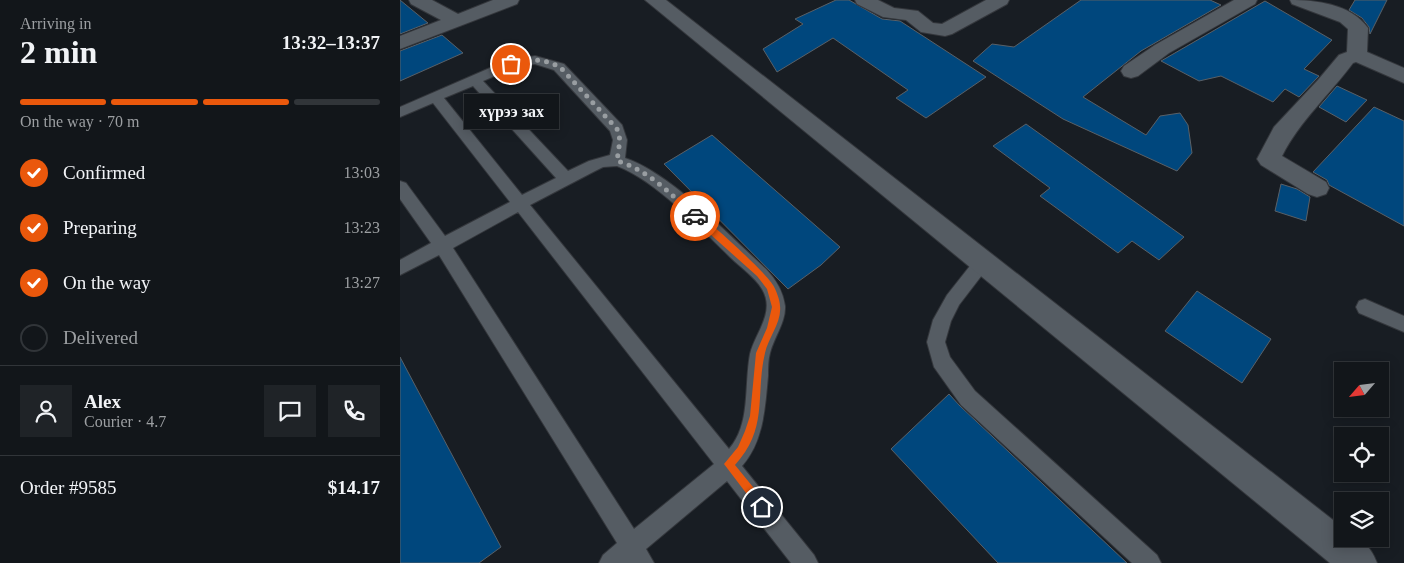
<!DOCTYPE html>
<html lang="en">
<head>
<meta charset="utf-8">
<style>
  :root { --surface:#12161a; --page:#1f2327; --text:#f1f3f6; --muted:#9c9fa2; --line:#313539; --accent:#ea580c }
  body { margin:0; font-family:"Times New Roman",serif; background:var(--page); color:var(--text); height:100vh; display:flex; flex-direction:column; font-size:19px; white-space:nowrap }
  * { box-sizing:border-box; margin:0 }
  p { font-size:16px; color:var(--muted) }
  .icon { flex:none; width:28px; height:28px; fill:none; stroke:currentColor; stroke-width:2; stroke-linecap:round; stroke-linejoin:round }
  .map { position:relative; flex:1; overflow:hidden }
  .details { display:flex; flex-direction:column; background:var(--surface); width:400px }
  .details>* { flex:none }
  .needle { width:32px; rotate:242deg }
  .buttons { position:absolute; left:934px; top:362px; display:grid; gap:10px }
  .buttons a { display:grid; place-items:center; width:55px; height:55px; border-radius:0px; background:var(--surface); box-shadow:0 2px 12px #0003,0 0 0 1px var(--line); font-size:25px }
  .pin { position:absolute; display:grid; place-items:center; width:42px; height:42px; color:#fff; margin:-21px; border:2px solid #fff; border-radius:50%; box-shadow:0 1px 5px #0007 }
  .courier { position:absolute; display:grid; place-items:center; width:50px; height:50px; margin:-25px; border:4px solid #ea580c; border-radius:50%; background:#fff; color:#222; box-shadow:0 1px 6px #0007 }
  .bubble { position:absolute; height:35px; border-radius:0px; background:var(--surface); box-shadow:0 2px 12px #0003,0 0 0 1px var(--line); font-size:16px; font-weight:800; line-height:35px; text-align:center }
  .overview em { font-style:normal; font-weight:800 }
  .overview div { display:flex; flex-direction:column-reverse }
  .overview { display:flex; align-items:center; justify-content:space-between; height:85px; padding:0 20px }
  h1 { font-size:32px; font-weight:800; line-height:38px }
  .bar { display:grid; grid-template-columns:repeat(4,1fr); gap:8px 5px; align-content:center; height:60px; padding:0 20px }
  .bar i { height:6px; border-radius:4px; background:var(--line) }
  .bar .active { background:var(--accent) }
  .bar p { grid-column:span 4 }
  .line { display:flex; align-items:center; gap:12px; padding:0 20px; border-top:1px solid var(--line) }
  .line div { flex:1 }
  .round { display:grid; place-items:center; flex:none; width:52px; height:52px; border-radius:0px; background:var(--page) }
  ol { padding:0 20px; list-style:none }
  li { display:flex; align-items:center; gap:15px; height:55px }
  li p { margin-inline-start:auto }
  li .icon { padding:5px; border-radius:50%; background:var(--accent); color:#fff; stroke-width:4 }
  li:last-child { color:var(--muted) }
  li i { width:28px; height:28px; border:2px solid var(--line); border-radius:50% }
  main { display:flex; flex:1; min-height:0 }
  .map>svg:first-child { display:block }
  .building { fill:#00477d; stroke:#596067 }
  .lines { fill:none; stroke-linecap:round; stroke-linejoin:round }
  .lane-casing { stroke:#34373c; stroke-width:2 }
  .street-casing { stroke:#34373c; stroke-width:2 }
  .lane { fill:#555c63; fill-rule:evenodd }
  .street { fill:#555c63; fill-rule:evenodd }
  .route { fill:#ea580c }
  .done { stroke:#999ea2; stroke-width:5; stroke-dasharray:0 9 }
</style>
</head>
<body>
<main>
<section class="details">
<div class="overview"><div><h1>2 min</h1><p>Arriving in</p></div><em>13:32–13:37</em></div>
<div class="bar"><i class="active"></i><i class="active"></i><i class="active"></i><i></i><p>On the way · 70 m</p></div>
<ol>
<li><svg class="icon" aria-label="check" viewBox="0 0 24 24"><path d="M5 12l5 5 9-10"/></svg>Confirmed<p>13:03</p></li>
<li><svg class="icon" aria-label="check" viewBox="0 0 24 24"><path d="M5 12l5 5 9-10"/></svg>Preparing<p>13:23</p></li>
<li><svg class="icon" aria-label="check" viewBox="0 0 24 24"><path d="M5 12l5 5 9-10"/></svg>On the way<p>13:27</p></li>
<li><i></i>Delivered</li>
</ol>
<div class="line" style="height:90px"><a class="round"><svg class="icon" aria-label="person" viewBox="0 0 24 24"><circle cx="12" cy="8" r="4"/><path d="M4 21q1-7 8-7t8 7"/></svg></a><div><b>Alex</b><p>Courier · 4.7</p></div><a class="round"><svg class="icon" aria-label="chat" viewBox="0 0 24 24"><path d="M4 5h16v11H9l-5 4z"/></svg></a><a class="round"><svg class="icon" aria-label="phone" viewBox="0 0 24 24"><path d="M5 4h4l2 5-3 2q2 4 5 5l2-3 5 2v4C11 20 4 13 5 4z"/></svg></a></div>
<div class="line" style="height:65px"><div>Order #9585</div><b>$14.17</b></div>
</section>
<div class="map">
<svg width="1004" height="563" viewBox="0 0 1004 563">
  <rect width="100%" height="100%" fill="#181d23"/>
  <path class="building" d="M0 0 28 23 0 34Z
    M436 0H449L482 19 500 21 586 77 526 118 496 98 508 90 433 38 377 72 363 49 403 24 395 19Z
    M681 0H810L821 5 741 51 683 97 746 135 760 116 780 113 788 125 792 153 777 171 663 119 573 61 592 44 614 47Z
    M955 0H987L970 34 969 27 962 18 949 10Z
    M865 1 932 40 904 69 919 76 899 97 885 89 873 102 821 76 799 81 761 61Z
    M42 35 63 53 0 81V51Z
    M937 86 967 100 946 122 919 107Z
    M974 107 1004 121V226L929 185 927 180 913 172Z
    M626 124 784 237 759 260 732 241 718 253 640 196 650 188 593 146Z
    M312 135 440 247 421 265 388 289 264 164Z
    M881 184 897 189 910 197 906 221 875 211Z
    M797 291 871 339 842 383 765 331Z
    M0 357 101 547 79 563H0Z
    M549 394 560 406 727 563H598L491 449Z"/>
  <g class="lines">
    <g class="lane-casing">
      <path id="lane" d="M135 56 164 64 222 125 227 140 225 158C272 174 328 235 366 269 376 280 383 291 385 306 386 322 374 337 370 353 368 360 368 368 368 376 365 407 364 441 342 466L414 555 418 563H391L327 481 246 549 254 563H199L203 555 217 543 39 255 0 275V260L31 243 0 199V181L6 183 45 236 110 202 33 103 0 117V107L106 61ZM135 64 154 70 210 131 213 140 210 155 189 161 168 171 83 81 116 67ZM73 86 156 178 122 195 44 98ZM217 166C255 180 300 228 330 257 340 267 355 277 362 289 376 312 355 333 350 354 344 386 351 424 329 449L130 205 195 171 203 167ZM118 212 314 464 234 529 53 248Z
        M583 255 589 257 592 262 559 305 551 321 545 342 550 357 575 391 757 555 761 563H732L561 405 534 367 527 342 533 320 547 295 577 257Z
        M965 299 1004 316V332L959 313 956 307 959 301Z"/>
    </g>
    <g class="street-casing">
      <path id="street" d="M9 0H32L58 14 93 0H119L117 4 0 49V36L41 20 11 4Z
        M245 0H266L942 527V539C963 539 970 545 977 563H930Z
        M455 0H478L494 8 518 11 533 23 542 24 586 0H609L607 4 552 34 545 36 521 32 506 20 483 17 457 4Z
        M834 0H857L855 4 769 53 738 76 731 78 724 76 721 71 724 66 755 45Z
        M890 0C916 0 951 4 968 28L967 52 1004 68V83L956 62 953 63C930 94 899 122 882 156L926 182 929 188 926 194 917 197 908 194 861 165 857 159 874 127 918 80 939 55 947 52 948 29 940 22 892 4Z"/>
    </g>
    <use href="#lane" class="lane"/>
    <use href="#street" class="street"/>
  </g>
  <path class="route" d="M295 213C307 218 365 272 373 285 376 290 380 300 380 306 382 322 368 338 365 353 355 395 369 428 335 465L366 503 367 507 366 510 362 512 359 510 324 464 338 447 345 431 350 416 356 353 367 328 372 307 367 289 357 276 292 218 291 216Z"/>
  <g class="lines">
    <path class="done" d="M111 64C129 59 142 58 160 67L217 129 220 140 217 161C247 169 272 195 295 216"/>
  </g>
</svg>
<div class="buttons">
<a><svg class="needle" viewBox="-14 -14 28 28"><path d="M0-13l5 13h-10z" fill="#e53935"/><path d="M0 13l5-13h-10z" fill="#9c9fa2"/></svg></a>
<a><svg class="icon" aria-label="locate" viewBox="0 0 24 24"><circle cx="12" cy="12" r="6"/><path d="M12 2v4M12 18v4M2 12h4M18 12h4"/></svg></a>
<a><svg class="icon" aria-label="layers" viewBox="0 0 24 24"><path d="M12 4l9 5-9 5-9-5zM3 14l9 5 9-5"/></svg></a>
</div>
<div class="pin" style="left:111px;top:64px;background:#ea580c"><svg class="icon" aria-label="bag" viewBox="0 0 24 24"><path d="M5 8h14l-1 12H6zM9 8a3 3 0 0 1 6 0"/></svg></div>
<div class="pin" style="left:362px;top:507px;background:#1f2937"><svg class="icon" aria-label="home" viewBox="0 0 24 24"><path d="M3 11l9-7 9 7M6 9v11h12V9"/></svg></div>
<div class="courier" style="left:295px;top:216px"><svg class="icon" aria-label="car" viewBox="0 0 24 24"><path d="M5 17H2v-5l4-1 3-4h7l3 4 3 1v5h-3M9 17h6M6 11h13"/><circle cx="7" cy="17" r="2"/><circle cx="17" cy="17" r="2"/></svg></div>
<div class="bubble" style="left:64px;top:94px;width:95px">хүрээ зах</div>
</div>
</main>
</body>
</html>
